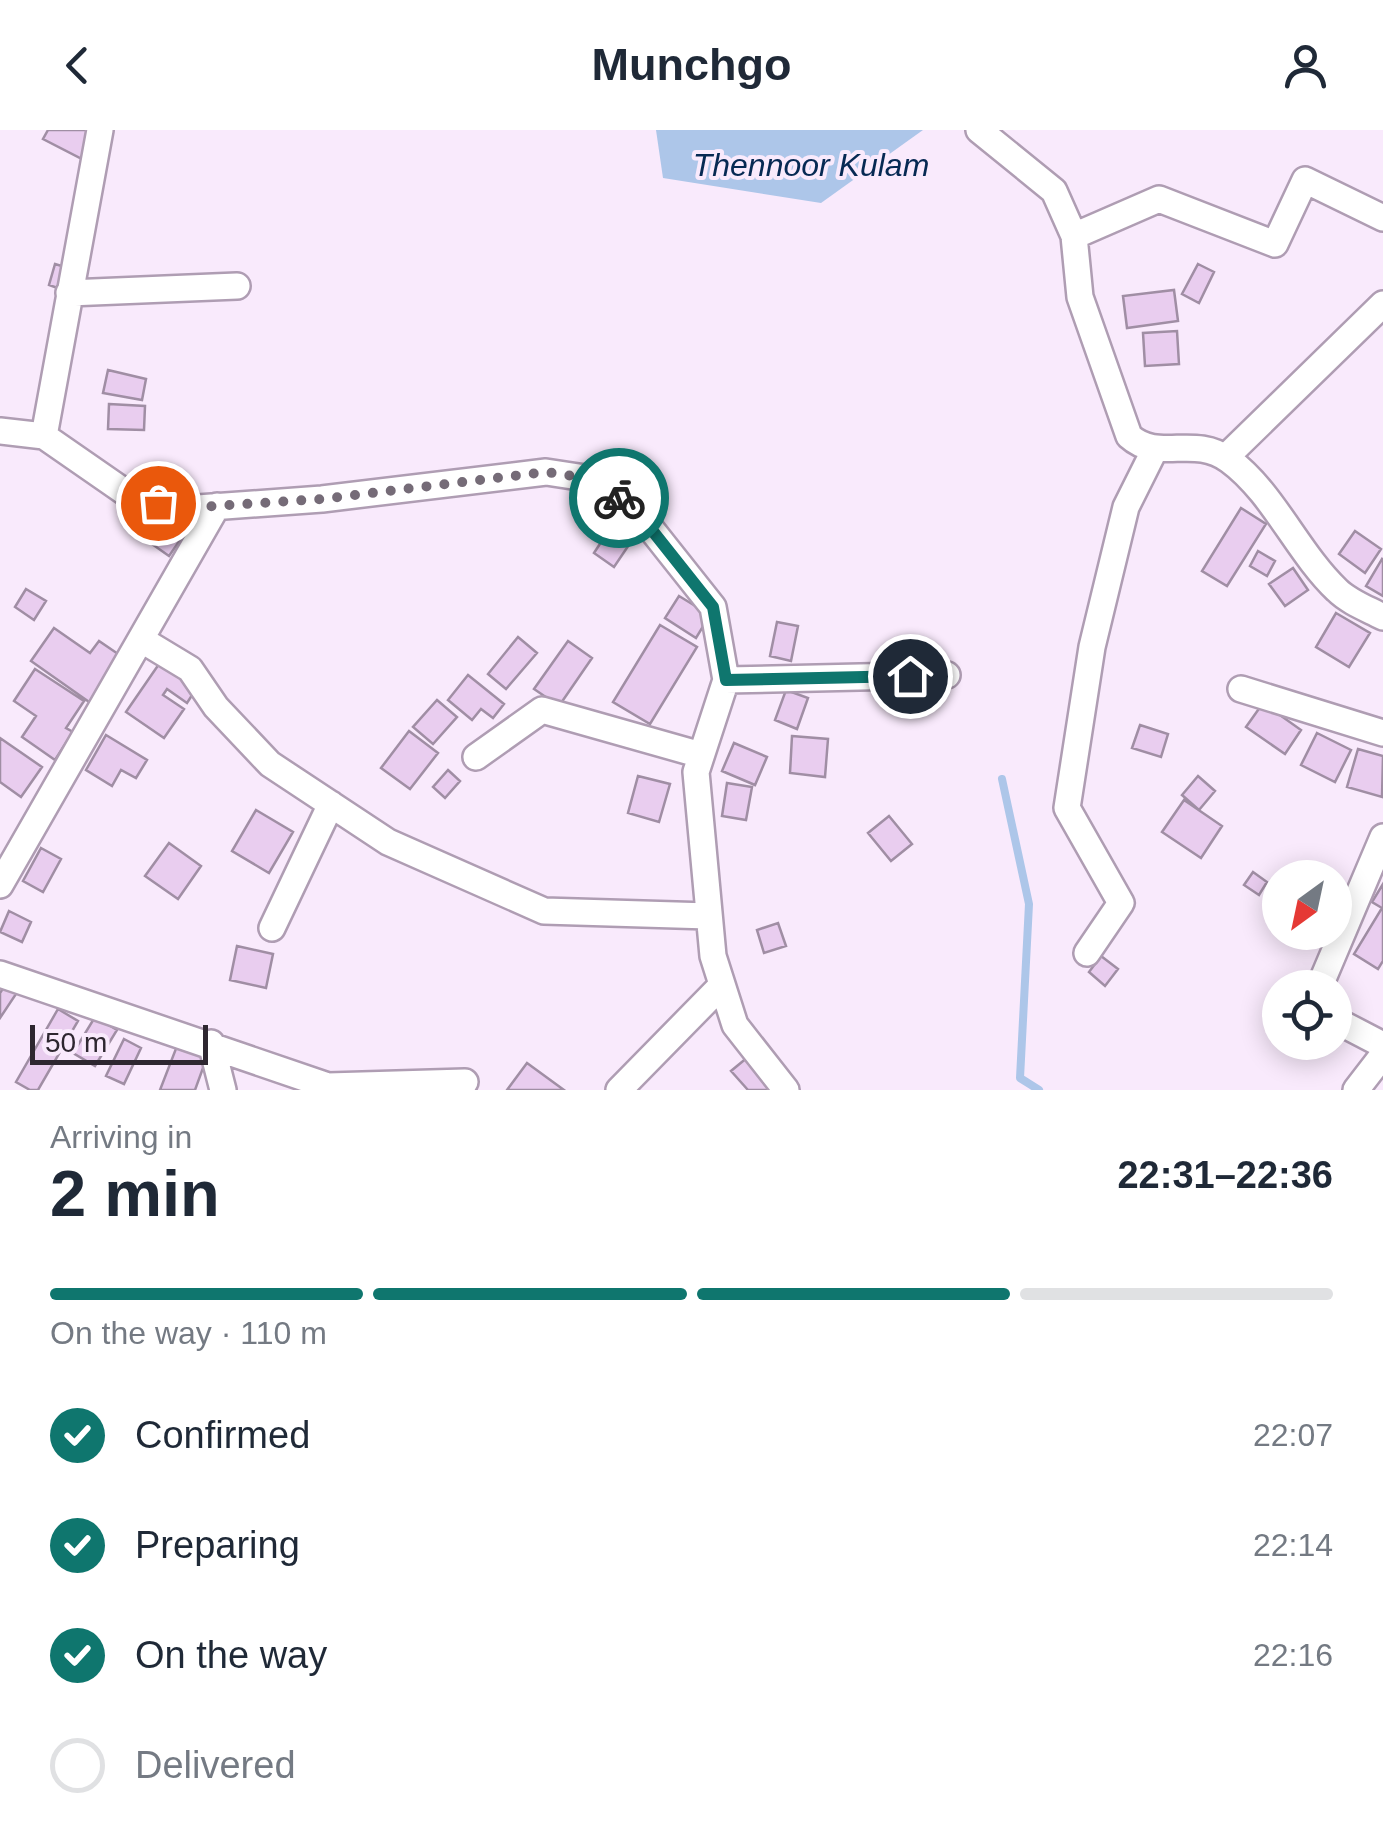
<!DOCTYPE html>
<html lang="en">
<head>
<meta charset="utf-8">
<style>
  :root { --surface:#fff; --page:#f2f2f3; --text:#1f2937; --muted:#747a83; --line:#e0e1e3; --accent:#0f766e }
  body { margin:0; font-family:Helvetica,sans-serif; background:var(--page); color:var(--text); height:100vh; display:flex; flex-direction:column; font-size:38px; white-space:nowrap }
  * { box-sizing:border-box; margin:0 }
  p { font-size:32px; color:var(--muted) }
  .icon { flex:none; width:55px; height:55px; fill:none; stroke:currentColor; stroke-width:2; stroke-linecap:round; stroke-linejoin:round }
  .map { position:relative; height:960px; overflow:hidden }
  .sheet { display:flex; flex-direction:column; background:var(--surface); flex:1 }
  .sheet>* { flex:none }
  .needle { width:65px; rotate:213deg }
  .buttons { position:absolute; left:1262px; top:730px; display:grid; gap:20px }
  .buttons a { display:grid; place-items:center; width:90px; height:90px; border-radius:50%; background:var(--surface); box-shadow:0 5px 25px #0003; font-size:50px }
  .scale { position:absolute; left:30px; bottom:25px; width:178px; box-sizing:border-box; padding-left:10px; border:5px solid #2e2730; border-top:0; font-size:28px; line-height:35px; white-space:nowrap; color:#2e2730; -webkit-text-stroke:8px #f9eafc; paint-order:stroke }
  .pin { position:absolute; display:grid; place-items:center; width:85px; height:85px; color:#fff; margin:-42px; border:5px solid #fff; border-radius:50%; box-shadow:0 2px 10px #0007 }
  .courier { position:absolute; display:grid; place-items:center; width:100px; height:100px; margin:-50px; border:8px solid #0f766e; border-radius:50%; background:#fff; color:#222; box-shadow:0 2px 12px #0007 }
  .overview em { font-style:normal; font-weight:800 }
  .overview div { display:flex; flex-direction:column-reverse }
  .overview { display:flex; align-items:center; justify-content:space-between; height:170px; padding:0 50px }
  h1 { font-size:65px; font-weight:800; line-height:75px }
  .bar { display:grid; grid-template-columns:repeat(4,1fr); gap:15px 10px; align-content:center; height:120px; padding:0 50px }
  .bar i { height:12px; border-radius:8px; background:var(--line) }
  .bar .current { background:var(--accent) }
  .bar p { grid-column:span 4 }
  ol { padding:0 50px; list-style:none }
  li { display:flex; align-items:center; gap:30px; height:110px }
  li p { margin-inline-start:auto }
  li .icon { padding:10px; border-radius:50%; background:var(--accent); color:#fff; stroke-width:4 }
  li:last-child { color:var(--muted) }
  li i { width:55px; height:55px; border:5px solid var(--line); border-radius:50% }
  header { display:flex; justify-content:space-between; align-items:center; height:130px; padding:0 50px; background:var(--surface); font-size:45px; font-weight:800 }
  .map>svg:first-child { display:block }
  .water { fill:#adc6e9 }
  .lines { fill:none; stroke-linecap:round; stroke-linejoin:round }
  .stream { stroke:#adc6e9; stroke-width:8 }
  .building { fill:#e9cdef; stroke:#a08ea4; stroke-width:2.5 }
  .street-casing { stroke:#af9db3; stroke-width:30 }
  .street { stroke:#fff; stroke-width:25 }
  .done { stroke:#756b77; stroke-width:10; stroke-dasharray:0 18 }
  .route { stroke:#0f766e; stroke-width:12 }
  .labels { text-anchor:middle; stroke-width:8; stroke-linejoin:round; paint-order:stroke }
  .water-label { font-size:32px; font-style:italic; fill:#062953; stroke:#f9eafc }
</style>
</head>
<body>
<header><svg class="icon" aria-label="back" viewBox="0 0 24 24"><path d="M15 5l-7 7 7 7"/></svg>Munchgo<svg class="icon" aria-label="person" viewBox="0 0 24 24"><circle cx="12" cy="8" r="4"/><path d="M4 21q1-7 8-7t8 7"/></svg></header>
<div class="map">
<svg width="1383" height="960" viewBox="0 0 1383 960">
  <rect width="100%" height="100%" fill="#f9eafc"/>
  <path class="water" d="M656 0H923L821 73 663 48Z"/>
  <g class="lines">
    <path class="stream" d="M1002 649 1029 774 1020 948 1039 960"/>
  </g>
  <path class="building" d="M48 0H93L96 3 82 29 43 9Z
    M55 134 72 139 66 161 49 155Z
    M1198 134 1214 142 1199 173 1182 164Z
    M1174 160 1178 191 1127 198 1123 166Z
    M1177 201 1179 234 1145 236 1143 203Z
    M108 240 146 249 142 270 103 263Z
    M109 274 145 276 144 300 108 299Z
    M1241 378 1266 394 1227 456 1202 441Z
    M622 380 643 394 614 437 594 423Z
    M159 381 187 400 169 426 142 407Z
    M1355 401 1381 419 1365 443 1339 424Z
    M1258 421 1275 431 1267 446 1250 436Z
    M1382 429 1383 430V466L1366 456Z
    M1293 438 1308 460 1285 476 1269 454Z
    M26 459 46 471 34 490 15 477Z
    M679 466 710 485 696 508 665 488Z
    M1336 483 1370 503 1349 537 1316 517Z
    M777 492 798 496 791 531 770 526Z
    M660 495 697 517 650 594 613 572Z
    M54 498 90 523 99 511 124 528 92 574 31 531Z
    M518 507 537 523 506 559 488 544Z
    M568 511 592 528 559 576 534 559Z
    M159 534 196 559 187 573 167 559 163 565 184 579 164 608 126 582Z
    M35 539 84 571 66 598 73 602 55 630 22 607 36 586 14 571Z
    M468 545 504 574 493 588 481 579 472 590 448 570Z
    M786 560 808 568 797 599 775 590Z
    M437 570 457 587 433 614 413 597Z
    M1263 573 1301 600 1285 624 1246 597Z
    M1140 595 1168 604 1161 627 1132 618Z
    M409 601 438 623 410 659 381 638Z
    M1317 603 1351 620 1335 652 1301 635Z
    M106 605 147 630 136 648 121 640 112 656 86 640Z
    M792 606 828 609 825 647 790 643Z
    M0 608 42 637 21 667 0 652Z
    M734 613 767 627 755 655 722 641Z
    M1358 619 1383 626 1382 667 1347 657Z
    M448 640 460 651 445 668 433 657Z
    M638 646 670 654 659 692 628 683Z
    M1198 646 1215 661 1199 680 1182 665Z
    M727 653 752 657 746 690 722 686Z
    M1184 670 1222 696 1201 728 1162 702Z
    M256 680 293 702 269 743 232 721Z
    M889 686 912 714 891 731 868 703Z
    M169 713 201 736 178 769 145 746Z
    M41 718 61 729 43 762 23 751Z
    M1253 742 1267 752 1259 765 1244 755Z
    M1383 754V831L1378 839 1354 824 1382 778 1372 772Z
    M9 781 31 792 22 812 0 802Z
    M778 793 786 816 764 823 757 800Z
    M237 816 273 824 266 858 230 850Z
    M1101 826 1118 839 1105 856 1089 842Z
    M4 857 16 864 0 888V863Z
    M58 879 78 891 38 960H30L16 952Z
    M95 887 117 900 95 936 73 923Z
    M124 909 141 918 124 954 106 946Z
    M177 916 207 927 195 960H160Z
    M754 922 778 950 766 960H748L731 941Z
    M527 933 564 960H507Z"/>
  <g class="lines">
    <g class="street-casing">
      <path id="street" d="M979 0 1054 61 1074 106 1080 167 1129 306C1159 333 1193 304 1229 330 1273 362 1297 422 1337 460 1349 472 1368 479 1383 487
        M1074 106 1159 69 1275 114 1305 50 1383 88
        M69 163 237 156
        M0 301 44 306 132 367 184 379 322 369 546 342 592 349 636 380 713 477 726 550 696 642 713 826 735 895 786 960
        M44 306 100 0
        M1226 327 1383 174
        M142 510 190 539 216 577 270 634 388 712 544 781 709 786
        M726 550 947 545
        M1241 559 1383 603
        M476 627 542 580 701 625
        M0 755 217 376
        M272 798 331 674
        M1087 823 1121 773 1067 678 1092 517 1126 377 1154 321
        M0 844 328 956 465 952
        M1319 858 1383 707
        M1335 890 1383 915
        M211 913 223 960
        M619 960 722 855
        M1356 960 1383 925"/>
    </g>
    <use href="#street" class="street"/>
  </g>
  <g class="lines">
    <path class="done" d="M158 373 184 378 322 369 546 342 592 349 619 368"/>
    <path class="route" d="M619 368 636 380 713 477 726 550 910 546"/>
  </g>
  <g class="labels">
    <g class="water-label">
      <text x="811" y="46">Thennoor Kulam</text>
    </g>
  </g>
</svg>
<div class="buttons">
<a><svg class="needle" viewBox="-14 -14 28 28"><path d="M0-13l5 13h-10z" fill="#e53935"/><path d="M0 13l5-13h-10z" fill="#747a83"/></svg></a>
<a><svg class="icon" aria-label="locate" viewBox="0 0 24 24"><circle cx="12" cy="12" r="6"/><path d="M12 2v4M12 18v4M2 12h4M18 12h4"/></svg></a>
</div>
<div class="scale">50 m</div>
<div class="pin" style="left:158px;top:373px;background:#ea580c"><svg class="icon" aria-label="bag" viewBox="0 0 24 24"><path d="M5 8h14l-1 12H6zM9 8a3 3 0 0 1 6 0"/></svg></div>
<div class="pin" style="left:910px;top:546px;background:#1f2937"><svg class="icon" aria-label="home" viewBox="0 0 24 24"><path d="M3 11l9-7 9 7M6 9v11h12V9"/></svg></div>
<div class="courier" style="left:619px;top:368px"><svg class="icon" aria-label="bike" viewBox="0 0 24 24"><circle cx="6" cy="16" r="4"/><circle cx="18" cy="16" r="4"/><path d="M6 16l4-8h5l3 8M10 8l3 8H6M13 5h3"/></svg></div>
</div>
<section class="sheet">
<div class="overview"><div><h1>2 min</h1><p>Arriving in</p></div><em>22:31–22:36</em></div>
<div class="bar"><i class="current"></i><i class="current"></i><i class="current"></i><i></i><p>On the way · 110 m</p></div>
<ol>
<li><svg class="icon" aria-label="check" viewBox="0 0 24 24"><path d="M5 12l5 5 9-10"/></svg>Confirmed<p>22:07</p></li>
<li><svg class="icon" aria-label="check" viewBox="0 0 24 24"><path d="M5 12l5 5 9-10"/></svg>Preparing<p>22:14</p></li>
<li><svg class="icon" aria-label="check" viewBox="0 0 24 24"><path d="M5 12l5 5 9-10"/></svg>On the way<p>22:16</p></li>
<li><i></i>Delivered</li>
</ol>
</section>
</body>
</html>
